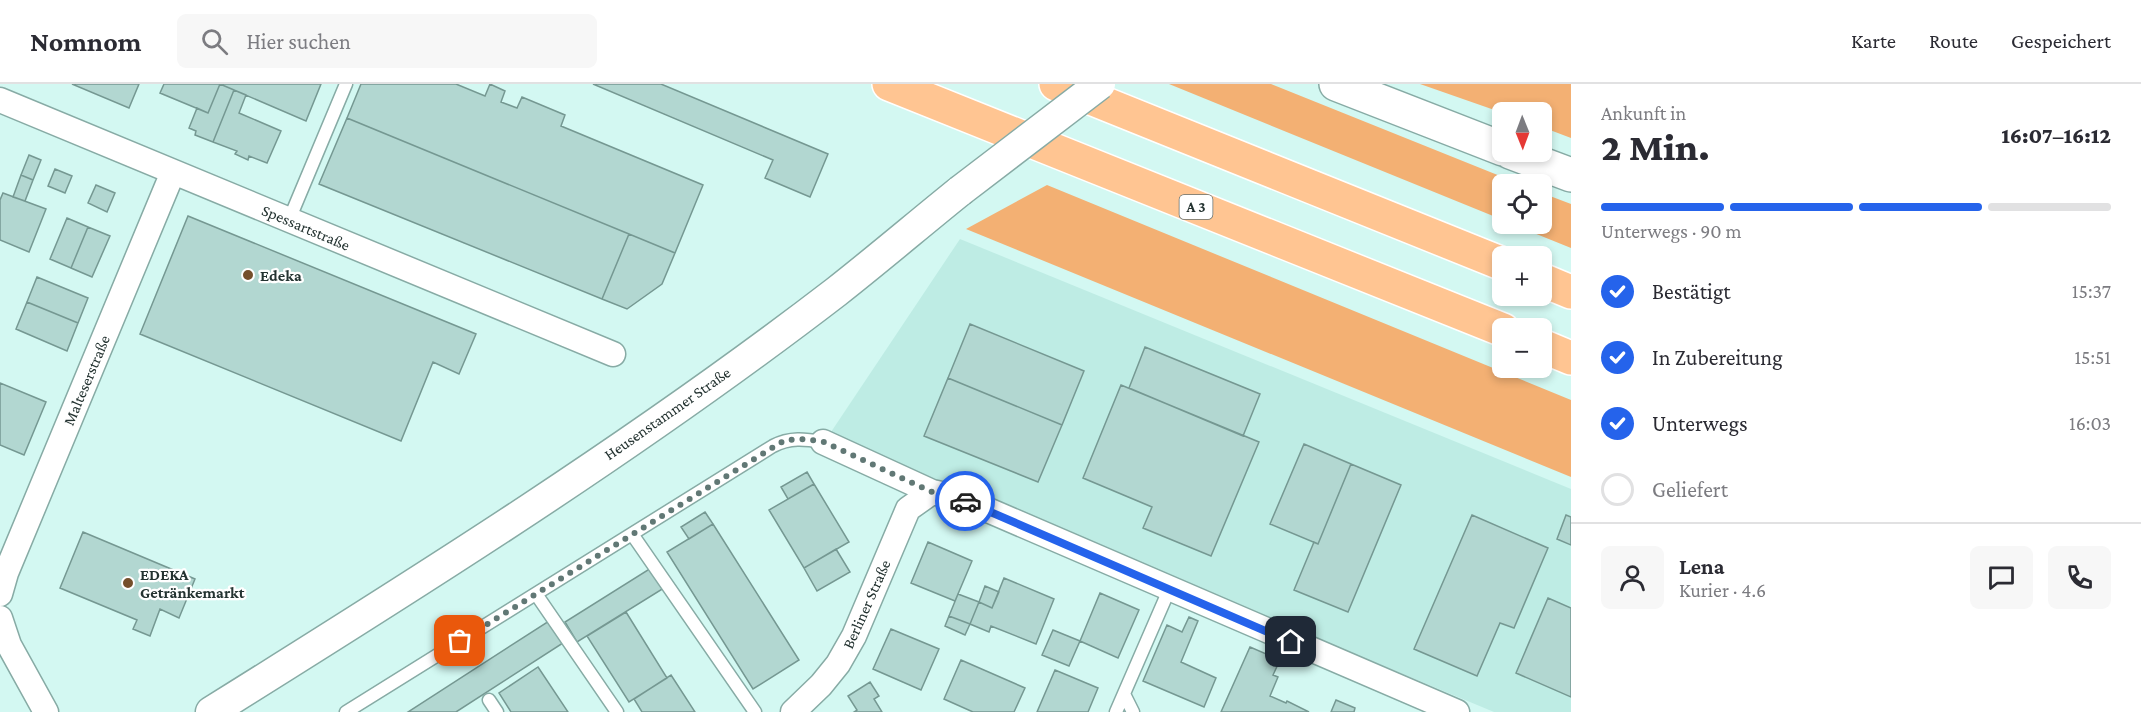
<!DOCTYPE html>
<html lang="de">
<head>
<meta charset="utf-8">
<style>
  :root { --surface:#fff; --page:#f7f7f7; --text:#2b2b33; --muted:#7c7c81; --line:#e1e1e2; --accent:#2563eb }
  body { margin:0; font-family:"Crimson Pro",serif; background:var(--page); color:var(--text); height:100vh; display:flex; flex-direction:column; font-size:22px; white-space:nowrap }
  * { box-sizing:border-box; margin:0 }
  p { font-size:20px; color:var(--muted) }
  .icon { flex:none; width:33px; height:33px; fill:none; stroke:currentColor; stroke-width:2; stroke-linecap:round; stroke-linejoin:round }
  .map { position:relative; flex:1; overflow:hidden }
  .side { display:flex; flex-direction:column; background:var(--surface); width:570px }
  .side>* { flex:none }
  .needle { width:39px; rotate:179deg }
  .fabs { position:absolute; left:1492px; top:18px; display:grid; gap:12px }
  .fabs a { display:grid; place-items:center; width:60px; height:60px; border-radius:9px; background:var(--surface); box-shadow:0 3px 9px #0003; font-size:30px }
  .pin { position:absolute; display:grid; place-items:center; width:51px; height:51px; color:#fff; margin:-26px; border-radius:12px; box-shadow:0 3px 9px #0006 }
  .courier { position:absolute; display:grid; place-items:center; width:60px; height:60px; margin:-30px; border:4px solid #2563eb; border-radius:50%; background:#fff; color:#222; box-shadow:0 2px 8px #0007 }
  .head em { font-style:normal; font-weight:800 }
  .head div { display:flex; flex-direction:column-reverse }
  .head { display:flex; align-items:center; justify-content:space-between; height:102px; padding:0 30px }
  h1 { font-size:39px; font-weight:800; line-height:45px }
  .bar { display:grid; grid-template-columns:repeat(4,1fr); gap:9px 6px; align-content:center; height:72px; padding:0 30px }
  .bar i { height:8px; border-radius:4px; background:var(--line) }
  .bar .on { background:var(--accent) }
  .bar p { grid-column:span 4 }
  .line { display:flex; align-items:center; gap:15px; padding:0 30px; border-top:2px solid var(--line) }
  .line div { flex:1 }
  .round { display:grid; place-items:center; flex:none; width:63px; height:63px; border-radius:9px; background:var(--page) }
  ol { padding:0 30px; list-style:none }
  li { display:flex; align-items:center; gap:18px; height:66px }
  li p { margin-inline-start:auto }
  li .icon { padding:6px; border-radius:50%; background:var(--accent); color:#fff; stroke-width:4 }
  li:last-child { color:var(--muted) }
  li i { width:33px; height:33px; border:3px solid var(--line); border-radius:50% }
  header { display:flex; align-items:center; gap:36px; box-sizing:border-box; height:84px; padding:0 30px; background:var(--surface); border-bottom:2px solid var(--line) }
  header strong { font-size:28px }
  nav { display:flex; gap:33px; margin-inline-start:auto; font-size:21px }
  .search { width:420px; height:54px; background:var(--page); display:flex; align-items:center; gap:15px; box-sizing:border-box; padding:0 21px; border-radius:9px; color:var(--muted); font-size:22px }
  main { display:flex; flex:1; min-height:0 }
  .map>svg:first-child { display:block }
  .built { fill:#beece4 }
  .green { fill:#f3b073 }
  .building { fill:#b2d7d1; stroke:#759892; stroke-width:1.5 }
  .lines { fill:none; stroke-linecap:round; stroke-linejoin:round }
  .service-casing { stroke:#87aba5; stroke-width:15 }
  .minor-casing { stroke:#87aba5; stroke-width:27 }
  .tertiary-casing { stroke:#87aba5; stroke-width:33 }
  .secondary-casing { stroke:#87aba5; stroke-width:36 }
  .motorway-casing { stroke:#fff; stroke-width:36 }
  .service { stroke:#fff; stroke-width:12 }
  .minor { stroke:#fff; stroke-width:24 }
  .tertiary { stroke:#fff; stroke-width:30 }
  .secondary { stroke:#fff; stroke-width:33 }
  .motorway { stroke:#ffc592; stroke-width:33 }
  .tertiary-bridge-casing { stroke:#87aba5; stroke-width:33; stroke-linecap:butt }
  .tertiary-bridge { stroke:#fff; stroke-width:30 }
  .done { stroke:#617875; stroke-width:6; stroke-dasharray:0 10.8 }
  .route { stroke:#2563eb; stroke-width:8 }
  .poi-dot { fill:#754f2b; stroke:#fff; stroke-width:2 }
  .labels { text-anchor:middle; stroke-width:4.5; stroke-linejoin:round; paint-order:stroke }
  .shield { fill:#fff; stroke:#66706f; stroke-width:1.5 }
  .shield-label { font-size:15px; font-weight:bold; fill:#243331 }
  .street-label { font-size:16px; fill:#243331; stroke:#fff }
  .poi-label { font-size:16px; font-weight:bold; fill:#243331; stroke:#fff; text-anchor:start }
</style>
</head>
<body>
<header>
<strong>Nomnom</strong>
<div class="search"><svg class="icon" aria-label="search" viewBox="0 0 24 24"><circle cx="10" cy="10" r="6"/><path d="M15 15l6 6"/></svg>Hier suchen</div>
<nav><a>Karte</a><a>Route</a><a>Gespeichert</a></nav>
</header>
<main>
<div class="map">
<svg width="1571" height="628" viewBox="0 0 1571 628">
  <rect width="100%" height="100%" fill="#d3f8f2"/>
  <path class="built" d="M960 155 1571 405V628H1494L829 351Z"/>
  <path class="green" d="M1169 0H1271L1520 100H1503V136Z
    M1420 0H1571V54L1542 43V28L1503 29Z
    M1047 101 1571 316V393L966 145Z
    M1542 109 1571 120V164L1512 140H1542Z"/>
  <path class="building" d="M72 0H139L129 24Z
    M164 0H220L208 29 160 9Z
    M220 0H321L306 37Z
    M220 0 234 6 213 58 195 51 196 47 189 44 197 24 208 29Z
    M361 0H456L485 12 490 0 505 7 501 18 517 24 522 13 565 31 561 42 703 101 675 169 347 34Z
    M593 0H661L828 70 810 113 765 94 773 76Z
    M234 6 246 11 239 29 281 47 267 79 249 72 248 76 235 70 237 67 213 58Z
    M347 34 629 150 602 215 319 100Z
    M29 71 41 76 33 96 21 91Z
    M55 85 72 92 65 109 48 102Z
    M21 91 33 96 25 117 13 113Z
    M96 101 115 109 107 128 88 119Z
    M3 109 46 125 29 168 0 156V116Z
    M188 132 476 250 459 290 433 278 401 357 140 250Z
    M67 134 88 143 71 184 50 175Z
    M88 143 110 152 92 193 71 184Z
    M629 150 675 169 662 200 627 225 602 215Z
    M37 193 88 214 78 239 27 218Z
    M27 218 78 239 67 267 16 245Z
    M970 240 1084 287 1062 341 948 294Z
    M1145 263 1260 310 1243 352 1129 304Z
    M948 294 1062 341 1038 398 924 352Z
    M0 299 46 318 24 371 0 361Z
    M1121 301 1259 358 1211 472 1143 444 1152 423 1083 394Z
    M1304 360 1351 380 1318 460 1270 440Z
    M1351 380 1401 401 1348 528 1294 506 1314 458 1318 460Z
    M807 388 814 400 788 415 781 403Z
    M814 400 849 458 804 484 769 426Z
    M705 428 713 440 689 455 681 443Z
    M1472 431 1548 464 1514 544 1500 539 1477 592 1414 565Z
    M1566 431 1571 433V461L1557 455Z
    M713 440 799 576 753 605 667 468Z
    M83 448 195 495 179 534 160 525 150 552 133 545 137 536 60 504Z
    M928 458 972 477 955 517 911 499Z
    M836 465 850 488 817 507 804 484Z
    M651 484 664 504 577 558 565 538Z
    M1004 494 1054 515 1036 560 991 542 989 548 970 540 979 518 992 524Z
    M985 502 999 508 992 524 979 518Z
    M1100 509 1139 526 1118 574 1080 557Z
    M958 510 979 518 970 540 949 532Z
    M1548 514 1571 524V613L1516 589Z
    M626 528 667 594 629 618 587 552Z
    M949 532 970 540 965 551 945 542Z
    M1189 533 1198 537 1181 578 1216 594 1204 623 1143 597 1167 541 1182 548Z
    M549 537 563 559 456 628H408Z
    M891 545 939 565 921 606 873 585Z
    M1053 546 1080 557 1069 582 1042 571Z
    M1250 563 1280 576 1273 591 1278 593 1270 612 1286 619 1287 617 1309 628H1221Z
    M961 576 1025 604 1014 628H973L944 615Z
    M538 583 568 628H511L499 609Z
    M1055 586 1098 604 1088 628H1037Z
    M671 591 695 628H642L634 615Z
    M870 598 879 612 874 615 882 628H854L857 626 848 612Z
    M1336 616 1355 624 1354 628H1331Z"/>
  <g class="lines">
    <g class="service-casing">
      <path id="service" d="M289 136 346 0
        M632 450 755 628
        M536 510 617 628
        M1124 610 1133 628
        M489 616 497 628
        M346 628 773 362C790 353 805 355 823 358
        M1116 628 1169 506"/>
    </g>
    <g class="minor-casing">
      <path id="minor" d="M0 16 613 270
        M823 358 932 408 960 414 1457 628
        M0 510 6 489 173 88
        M0 534 9 561 46 628
        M793 628 821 601 838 580 854 552 908 425 932 408"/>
    </g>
    <g class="tertiary-casing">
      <path id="tertiary" d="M211 628C424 495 637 361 836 208 878 175 919 140 960 107"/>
    </g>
    <g class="secondary-casing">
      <path id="secondary" d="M1336 0 1503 65
        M1510 68 1571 91"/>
    </g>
    <g class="motorway-casing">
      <path id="motorway" d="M889 0 1503 246
        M1056 0 1503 180
        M1542 196 1571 208
        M1542 262 1571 274"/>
    </g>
    <use href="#service" class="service"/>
    <use href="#minor" class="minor"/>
    <use href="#tertiary" class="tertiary"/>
    <use href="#secondary" class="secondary"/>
    <use href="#motorway" class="motorway"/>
    <g class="tertiary-bridge-casing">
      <path id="tertiary-bridge" d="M960 107 1100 0"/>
    </g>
    <use href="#tertiary-bridge" class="tertiary-bridge"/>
  </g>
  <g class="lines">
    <path class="done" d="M460 557 785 356 805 355 824 358 932 408 965 417"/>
    <path class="route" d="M965 417 1291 558"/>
  </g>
  <g class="poi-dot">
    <circle cx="248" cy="191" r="6"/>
    <circle cx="128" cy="499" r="6"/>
  </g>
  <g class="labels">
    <rect class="shield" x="1179.5" y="111" width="33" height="24" rx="4.5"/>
    <g class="shield-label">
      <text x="1196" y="128">A 3</text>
    </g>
    <g class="street-label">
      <text transform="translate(306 143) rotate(23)" y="6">Spessartstraße</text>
      <text transform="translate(86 296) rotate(-67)" y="6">Malteserstraße</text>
      <text transform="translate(667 329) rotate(-35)" y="6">Heusenstammer Straße</text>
      <text transform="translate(866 520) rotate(-66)" y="6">Berliner Straße</text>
    </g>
    <g class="poi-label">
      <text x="260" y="197">Edeka</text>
      <text x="140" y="496">EDEKA<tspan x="140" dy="18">Getränkemarkt</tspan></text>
    </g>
  </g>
</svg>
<div class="fabs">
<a><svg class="needle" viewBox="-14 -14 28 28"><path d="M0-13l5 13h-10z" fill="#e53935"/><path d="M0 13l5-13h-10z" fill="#7c7c81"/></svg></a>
<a><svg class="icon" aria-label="locate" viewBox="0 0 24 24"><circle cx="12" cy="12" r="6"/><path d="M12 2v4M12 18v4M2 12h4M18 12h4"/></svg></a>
<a>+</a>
<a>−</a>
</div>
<div class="pin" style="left:460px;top:557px;background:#ea580c"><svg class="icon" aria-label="bag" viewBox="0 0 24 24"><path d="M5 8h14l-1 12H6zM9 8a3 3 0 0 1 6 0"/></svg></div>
<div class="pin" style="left:1291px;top:558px;background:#1f2937"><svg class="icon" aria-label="home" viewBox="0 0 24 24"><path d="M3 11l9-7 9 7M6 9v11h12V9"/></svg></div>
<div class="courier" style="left:965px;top:417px"><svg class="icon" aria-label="car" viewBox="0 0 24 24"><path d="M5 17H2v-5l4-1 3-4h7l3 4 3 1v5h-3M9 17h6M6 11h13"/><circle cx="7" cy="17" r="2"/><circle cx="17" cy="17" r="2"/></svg></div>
</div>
<section class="side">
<div class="head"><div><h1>2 Min.</h1><p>Ankunft in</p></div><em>16:07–16:12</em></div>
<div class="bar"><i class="on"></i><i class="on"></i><i class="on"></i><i></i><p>Unterwegs · 90 m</p></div>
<ol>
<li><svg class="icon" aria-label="check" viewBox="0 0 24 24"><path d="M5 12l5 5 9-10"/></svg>Bestätigt<p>15:37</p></li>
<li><svg class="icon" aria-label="check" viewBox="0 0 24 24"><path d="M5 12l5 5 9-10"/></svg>In Zubereitung<p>15:51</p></li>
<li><svg class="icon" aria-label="check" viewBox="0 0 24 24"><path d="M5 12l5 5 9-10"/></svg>Unterwegs<p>16:03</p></li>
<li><i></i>Geliefert</li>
</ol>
<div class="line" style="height:108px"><a class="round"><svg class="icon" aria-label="person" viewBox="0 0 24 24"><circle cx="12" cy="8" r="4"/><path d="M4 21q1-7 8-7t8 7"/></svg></a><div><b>Lena</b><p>Kurier · 4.6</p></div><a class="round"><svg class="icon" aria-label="chat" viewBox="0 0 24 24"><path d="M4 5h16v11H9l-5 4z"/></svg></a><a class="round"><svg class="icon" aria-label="phone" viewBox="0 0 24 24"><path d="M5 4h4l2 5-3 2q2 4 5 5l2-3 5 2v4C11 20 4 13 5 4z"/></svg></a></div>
</section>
</main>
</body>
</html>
